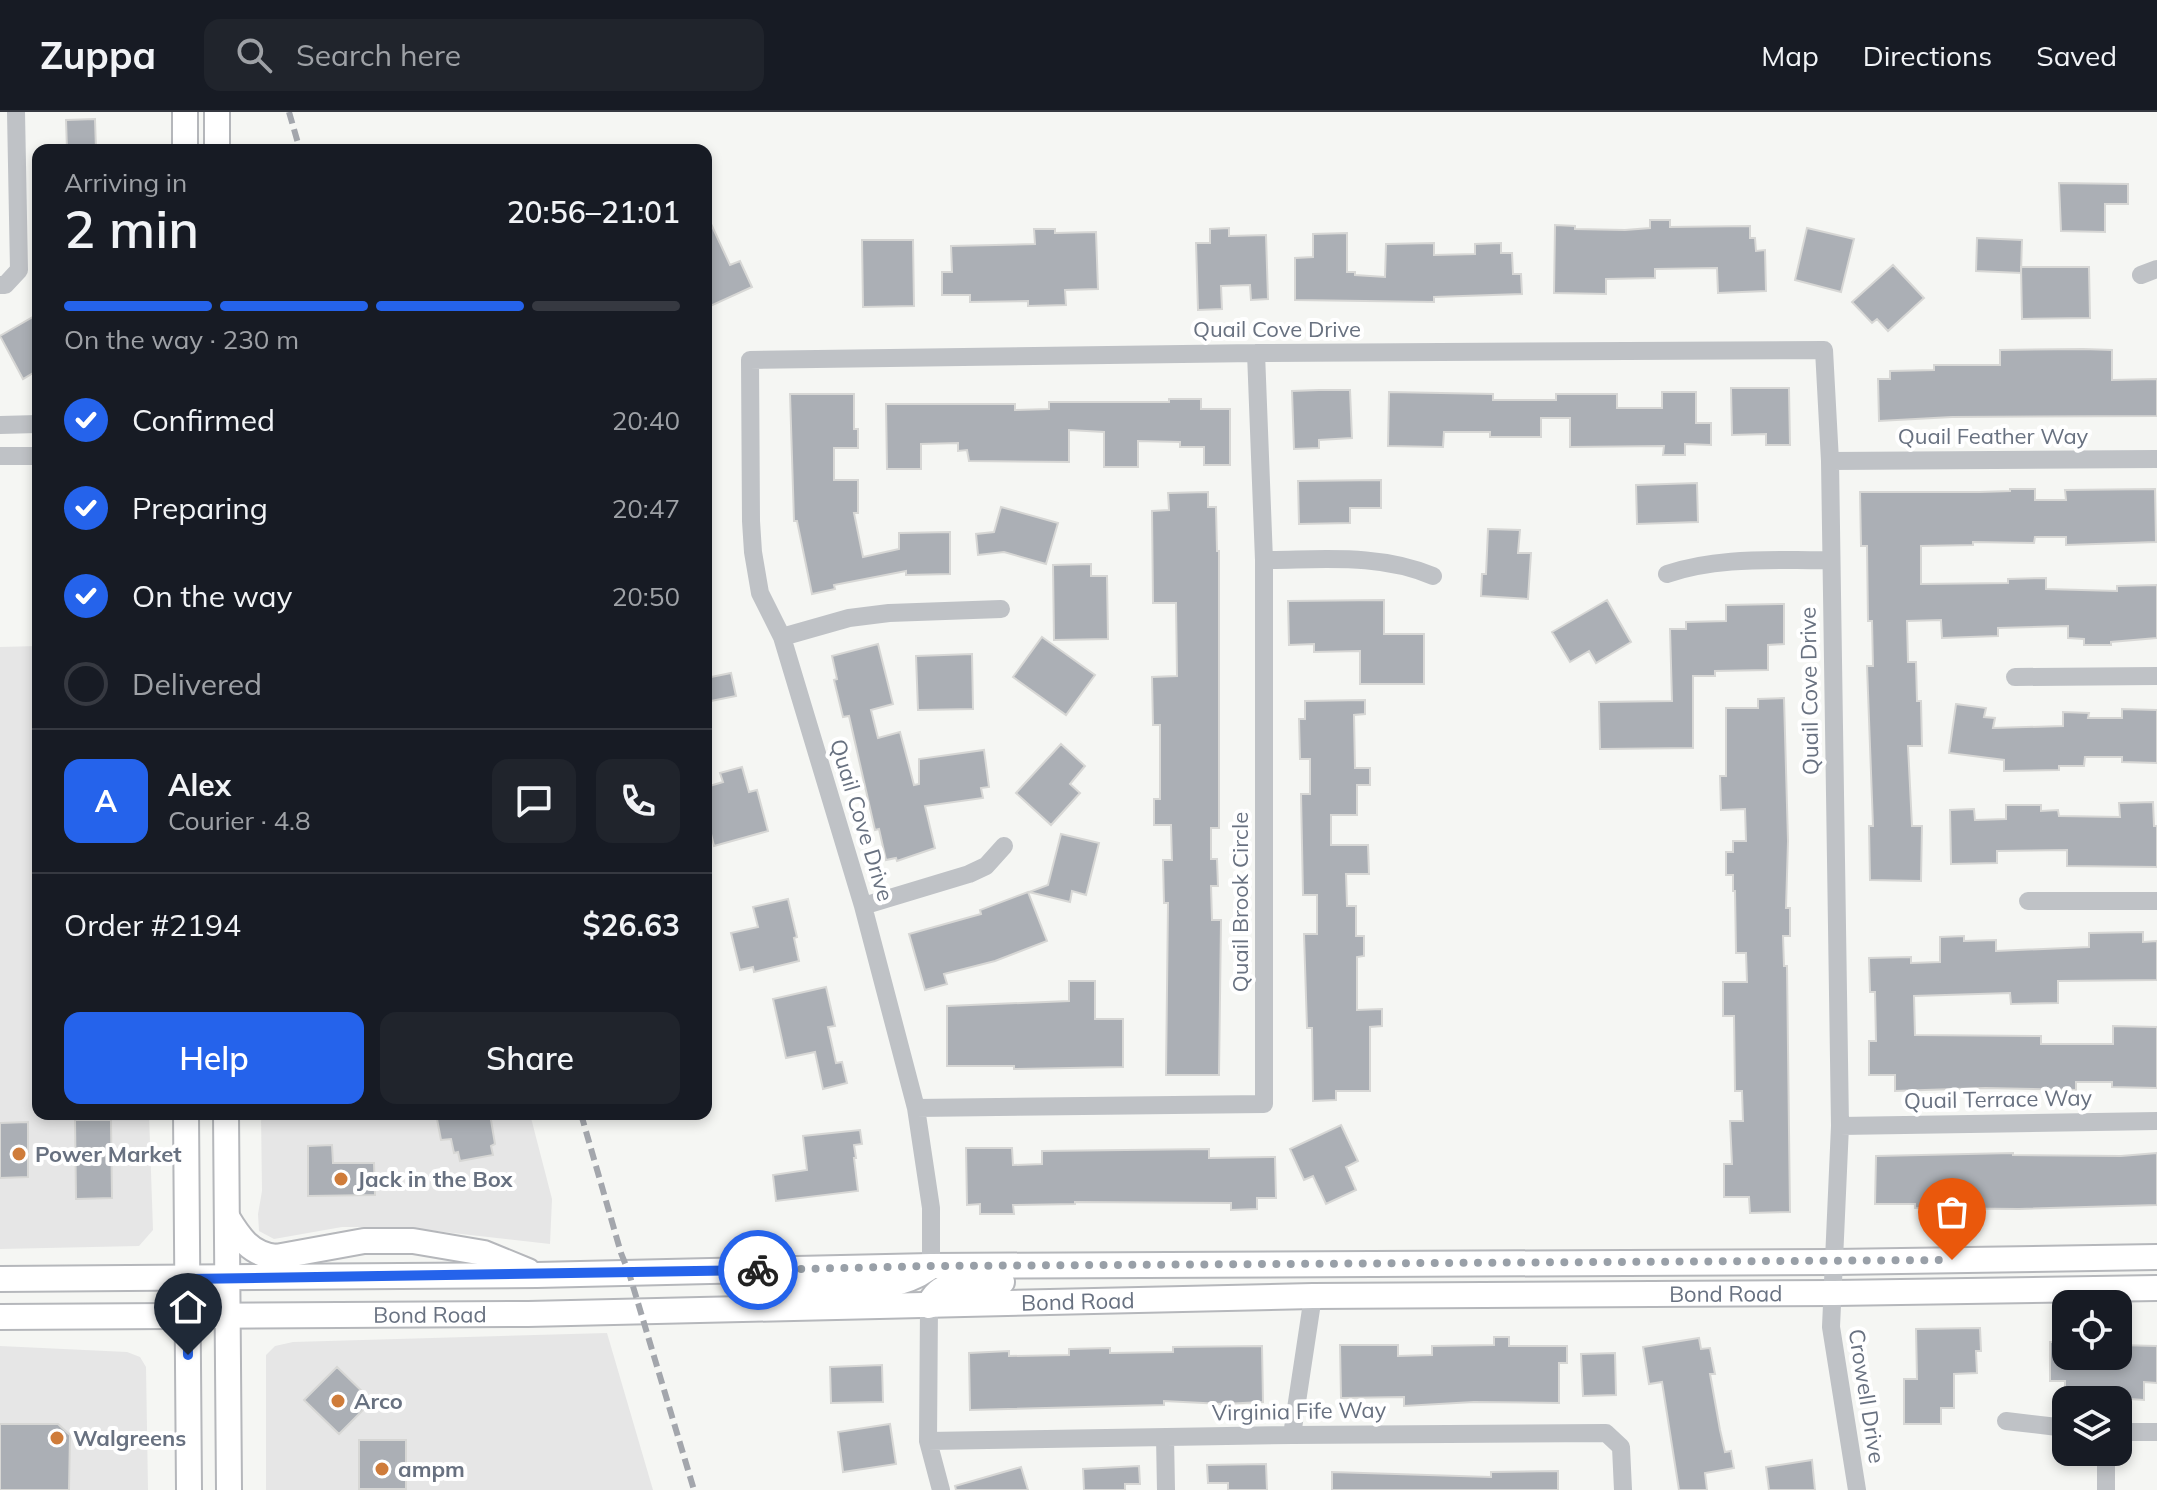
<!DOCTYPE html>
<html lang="en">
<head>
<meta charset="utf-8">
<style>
  :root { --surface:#171b24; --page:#20242c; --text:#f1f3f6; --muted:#9ea1a6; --line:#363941; --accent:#2563eb }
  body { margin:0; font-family:Mulish,sans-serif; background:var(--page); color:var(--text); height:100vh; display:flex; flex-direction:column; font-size:30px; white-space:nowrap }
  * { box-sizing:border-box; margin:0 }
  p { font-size:26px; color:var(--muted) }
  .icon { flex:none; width:44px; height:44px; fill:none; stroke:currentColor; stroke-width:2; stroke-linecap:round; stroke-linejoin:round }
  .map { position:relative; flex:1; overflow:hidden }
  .panel { position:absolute; left:32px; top:32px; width:680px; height:976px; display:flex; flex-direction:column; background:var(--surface); border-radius:16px; box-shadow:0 4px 12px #0003 }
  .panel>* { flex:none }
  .fabs { position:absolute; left:2052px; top:1178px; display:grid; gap:16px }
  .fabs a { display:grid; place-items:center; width:80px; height:80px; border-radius:16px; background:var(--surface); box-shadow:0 4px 12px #0003; font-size:40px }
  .pin { position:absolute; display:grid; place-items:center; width:68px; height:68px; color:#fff; margin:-82px -34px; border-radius:50% 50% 50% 0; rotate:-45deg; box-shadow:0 0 8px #0007 }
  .pin .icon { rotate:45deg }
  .courier { position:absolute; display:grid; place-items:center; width:80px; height:80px; margin:-40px; border:6px solid #2563eb; border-radius:50%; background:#fff; color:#222; box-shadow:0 2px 10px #0007 }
  .overview em { font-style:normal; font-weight:600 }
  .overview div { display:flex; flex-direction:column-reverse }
  .overview { display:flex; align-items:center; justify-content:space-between; height:136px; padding:0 32px }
  h1 { font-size:52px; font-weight:600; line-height:60px }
  .bar { display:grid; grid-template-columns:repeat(4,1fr); gap:12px 8px; align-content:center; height:96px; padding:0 32px }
  .bar i { height:10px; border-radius:6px; background:var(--line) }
  .bar .current { background:var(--accent) }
  .bar p { grid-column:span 4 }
  .line { display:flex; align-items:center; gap:20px; padding:0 32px; border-top:2px solid var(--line) }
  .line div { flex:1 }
  .round { display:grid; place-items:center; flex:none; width:84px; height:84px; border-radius:16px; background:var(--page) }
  ol { padding:0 32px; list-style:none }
  li { display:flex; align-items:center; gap:24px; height:88px }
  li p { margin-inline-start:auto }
  li .icon { padding:8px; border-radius:50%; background:var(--accent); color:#fff; stroke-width:4 }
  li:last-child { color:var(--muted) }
  li i { width:44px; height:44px; border:4px solid var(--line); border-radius:50% }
  .button { display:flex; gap:16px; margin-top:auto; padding:16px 32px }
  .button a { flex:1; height:92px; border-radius:16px; background:var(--accent); color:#fff; font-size:32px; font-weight:600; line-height:92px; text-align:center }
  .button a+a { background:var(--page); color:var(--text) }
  header { display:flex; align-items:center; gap:48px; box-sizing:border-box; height:112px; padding:0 40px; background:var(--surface); border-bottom:2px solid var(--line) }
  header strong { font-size:38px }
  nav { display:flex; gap:44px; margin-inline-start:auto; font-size:28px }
  .search { width:560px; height:72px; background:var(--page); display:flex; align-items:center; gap:20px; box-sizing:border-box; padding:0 28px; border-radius:16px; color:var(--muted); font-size:30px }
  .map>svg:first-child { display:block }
  .built { fill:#e6e6e6 }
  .building { fill:#abafb5; stroke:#d7d7d5; stroke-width:2 }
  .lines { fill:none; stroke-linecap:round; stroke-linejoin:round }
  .major-casing { stroke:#b5b7bb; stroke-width:28 }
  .minor { stroke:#bfc2c6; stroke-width:18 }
  .major { stroke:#fff; stroke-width:24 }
  .rail { stroke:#a3a6ac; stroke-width:6; stroke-dasharray:12 6; stroke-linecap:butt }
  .done { stroke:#99a0a8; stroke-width:8; stroke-dasharray:0 14.4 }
  .route { stroke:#2563eb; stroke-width:10 }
  .poi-dot { fill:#cf7c3a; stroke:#fff; stroke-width:3 }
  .labels { text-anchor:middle; stroke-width:8; stroke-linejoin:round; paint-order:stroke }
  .street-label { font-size:22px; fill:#687180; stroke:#fff }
  .poi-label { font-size:22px; font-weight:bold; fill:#687180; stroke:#fff; text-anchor:start }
</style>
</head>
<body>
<header>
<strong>Zuppa</strong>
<div class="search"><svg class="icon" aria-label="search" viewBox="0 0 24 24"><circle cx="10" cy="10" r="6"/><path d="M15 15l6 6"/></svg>Search here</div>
<nav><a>Map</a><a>Directions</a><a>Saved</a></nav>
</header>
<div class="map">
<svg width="2157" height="1378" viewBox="0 0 2157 1378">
  <rect width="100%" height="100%" fill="#f5f6f3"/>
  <path class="built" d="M38 534V1002H149L153 1118 139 1134 0 1137V535Z
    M261 1002H530L552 1087 550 1132 400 1115H342L274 1127 259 1119 258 1102 262 1079Z
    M607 1221 653 1378H266V1243L275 1234 293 1230Z
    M0 1234 127 1240 140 1245 146 1255 148 1378H0Z"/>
  <path class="building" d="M95 7 96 38H67L66 8Z
    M2059 71 2128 72V92H2105V120L2061 119Z
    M706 101 730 153 740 149 752 175 706 196Z
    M1650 108H1670V115L1750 114V126H1755L1756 139 1765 138 1766 179 1718 181 1717 156 1655 157V166L1606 167V182L1554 181 1555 113 1575 114V117L1625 118 1650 116Z
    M1229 116V124L1266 123 1268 187 1251 188 1250 173 1221 174 1222 197 1198 198 1196 131H1210V117Z
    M1807 116 1854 127 1841 180 1795 168Z
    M1034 117H1055V121L1096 120 1098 177 1065 178 1066 193 1028 194V189L970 190V183H942V160H952L951 134 1035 132Z
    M1347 121V160H1355V163L1385 165 1386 132 1434 131V143L1475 142V132L1501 131V141H1512L1513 162H1521L1522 182 1434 185V190L1295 188V146L1313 145V122Z
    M1977 126 2022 128 2021 161 1976 159Z
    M862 128H913L914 194 863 195Z
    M1893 153 1924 186 1888 219 1877 207 1872 211 1852 190Z
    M2021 155H2089L2090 206 2022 207Z
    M38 202V258L23 267 0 224Z
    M2083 237 2112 238V268L2157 267V304L1952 305 1879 309 1878 267H1890V259L1934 258V253H2000V238Z
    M1731 276H1789L1790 333H1766V322L1732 323Z
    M1319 278H1350L1352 326 1319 328V336L1294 337 1292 279Z
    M1389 280 1493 282V288H1556V282H1617V296H1662V280H1696V311H1711V333L1685 332V343H1663L1664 334 1570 335V306H1541V325H1490V320H1444L1443 335 1388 334Z
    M790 282H854V317H858V336H834V368H858V401H854L863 445 899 437V421L950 420V462L906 463V459L834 473 835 477 812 482 797 409H794Z
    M1169 287H1201V297H1230V353H1204V335H1180V330L1138 329V355H1104V320L1069 318V350L969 349 967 338 958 339V331L921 332V357H887L886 292H1015V298L1049 297V290H1169Z
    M1381 368V396H1350V411L1299 412 1298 369Z
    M1697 371 1698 410 1637 412 1636 373Z
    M2010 377H2035V388H2066L2065 378 2155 377 2156 430 2066 433V425H2035L2034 431 1973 430V433L1921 434V472L2008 471V467L2046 466V477L2117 479V474L2157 473V526L2111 530V533H2084V527L2068 526V514L1998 516V524L1942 526 1941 508 1907 509 1908 550H1916L1917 589H1921L1922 634H1908L1912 714H1922L1921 769 1870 768 1869 714H1873L1867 554H1873L1872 509H1868L1867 434H1861L1860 380H1980L2010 379Z
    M1208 380V395H1216L1217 439H1219V716H1211V747H1217L1218 774H1211L1212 808H1221L1219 963H1166L1168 791H1164L1163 748H1172L1171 713H1154V687H1160V613H1153L1152 565 1177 564 1176 491H1153L1152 399 1169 398 1168 381Z
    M1001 395 1058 411 1046 452 1004 440 978 443 976 422 994 420Z
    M1488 417 1520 418 1518 441H1531L1528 487 1481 484 1482 462H1486Z
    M1091 452V464H1107L1108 527 1054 528 1053 453Z
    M1384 488V522H1424V572H1360V539L1314 540V532L1289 533 1288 489Z
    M1607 488 1631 530 1596 551 1589 539 1570 550 1552 520Z
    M1784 492V532L1768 533V558L1715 559V564H1693V636L1600 637 1599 590 1672 589 1670 517H1686V510L1726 509V493Z
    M1042 525 1095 563 1066 603 1013 565Z
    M878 532 893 592 871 598 878 626 900 620 914 673 919 672V647L984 638 989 675 981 676 983 686 925 694 935 736 897 749 896 746 886 748 879 717 875 718 849 604 843 605 834 568 837 567 832 544Z
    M972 542 973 597 918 598 916 544Z
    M731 561 736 584 706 590V566Z
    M1784 586 1788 729 1786 796H1790V824H1783L1784 854H1787L1790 1100 1750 1101 1749 1085H1724V1052H1732L1730 1009H1743L1742 979H1735L1734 904H1723V870H1747L1746 841H1736L1735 779H1733V763H1726V740H1733V729H1746L1745 697 1721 698 1720 664H1726V596H1758V587Z
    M1365 588V602L1354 603 1355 656H1370V673H1357V703H1331V733H1368L1369 762H1346L1347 794H1356V824H1364V844L1357 845V898L1382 897V914L1370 915V979H1336V988L1313 989 1312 916H1307L1304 822H1317V783H1303L1301 682H1310V647H1300L1299 607H1305V589Z
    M1956 592 1986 596 1984 605 1995 606 1993 616 2063 614V600L2089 601 2088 606H2122V597L2157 598V651L2122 650V645H2085L2084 654H2059V658L2004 659V648L1949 641Z
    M1061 632 1085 654 1070 672 1080 681 1051 713 1016 681Z
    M742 655 749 680 757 678 768 719 714 734 711 722 706 723V675L723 670 720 661Z
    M2153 690 2154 714H2157V755L2067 754V738L1997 739V751L1951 752 1950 698 1974 697 1975 708 2006 707V693H2041V699L2058 698 2059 704 2120 705 2119 691Z
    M1061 722 1099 731 1086 783 1072 779 1070 790 1029 780 1048 773Z
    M1028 780 1047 829 995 849 944 862 947 872 925 878 909 822 981 802 980 798Z
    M788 787 797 825 794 826 799 849 754 860 753 855 740 858 731 821 758 815 753 795Z
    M2143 820V830L2157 829V868L2058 869V891L2011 892 2010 881 1914 884 1915 923 2041 924V932H2113V914L2157 915V976L2112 975V970H2076V978L1985 976 1895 979V963H1869V929H1876L1875 880H1870L1869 846 1911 845V851L1940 850V825L1964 824V829L1996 828V839L2089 835V821Z
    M1069 869H1095V907H1123V955L1014 957V954H947V894L1069 889Z
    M826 875 835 914 828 915 836 951 842 950 847 971 823 977 815 940 786 946 773 887Z
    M436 1002H490L495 1032 491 1034 493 1043 460 1049 458 1040 454 1041 451 1027 441 1028Z
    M75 1008H111L112 1086 76 1087Z
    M28 1010V1065L0 1066V1011Z
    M1341 1013 1358 1049 1346 1055 1356 1078 1326 1092 1313 1064 1304 1068 1290 1037Z
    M860 1018 862 1032 854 1033 856 1046H854L858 1079 776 1089 773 1063 807 1058 803 1024Z
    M332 1033 333 1051H374L375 1083 308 1084V1034Z
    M966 1036H1012L1013 1053 1042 1052V1039L1209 1037V1046L1275 1045 1276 1086H1257V1097L1231 1098V1091L1075 1090V1092L1013 1093 1014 1102H980V1092L967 1093Z
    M2013 1041V1043L2121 1044 2157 1041V1093L2019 1097 1915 1096V1092H1875L1876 1044Z
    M1980 1216 1981 1239H1976L1977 1261 1954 1262V1296H1941V1312H1904V1267H1917L1916 1217Z
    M1494 1225H1509V1234H1567V1251H1559V1291L1474 1290 1404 1294V1285L1341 1286 1340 1233H1398V1244L1432 1243V1234L1494 1233Z
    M1699 1226 1701 1237 1710 1236 1715 1262H1710L1720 1318 1725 1340 1731 1339 1734 1356 1705 1361 1707 1378H1679L1662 1270 1649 1272 1643 1235Z
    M2050 1230H2066V1244H2118V1233L2157 1234V1271L2144 1270V1288L2099 1285V1281H2065V1269H2050Z
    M1262 1234 1263 1290 1223 1292 1164 1289V1293L970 1298 969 1241 1009 1239V1244L1069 1243V1237L1110 1236V1241L1173 1240V1235Z
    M1615 1241 1616 1283 1583 1284 1581 1242Z
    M882 1253 883 1290 831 1291 830 1255Z
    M337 1255 372 1289 339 1322 304 1288Z
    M0 1312H58L70 1323 69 1378H0Z
    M890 1312 896 1352 843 1360 838 1320Z
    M359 1328H406V1377H359Z
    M1812 1348 1815 1378H1769L1766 1355Z
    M1266 1352 1267 1378H1228V1371H1208L1207 1353Z
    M1139 1354 1140 1372H1125V1378H1084L1083 1357Z
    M1021 1355 1028 1378H956L955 1374Z
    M1558 1359V1378H1332V1360L1491 1365V1360Z"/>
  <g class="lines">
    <g class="major-casing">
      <g id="major">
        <path d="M185 0V38"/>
        <path d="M217 0V38"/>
        <path d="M186 1002 189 1378"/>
        <path d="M226 1002 229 1378"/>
        <path d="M227 1105C239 1125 250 1142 276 1145L364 1129H413L484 1141 528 1159"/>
        <path d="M0 1167 537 1163 931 1154 1835 1150 2157 1145"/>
        <path d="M759 1185C814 1170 884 1189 929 1156"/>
        <path d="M929 1194C938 1165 978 1170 1002 1170"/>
        <path id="s1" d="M0 1205 528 1202 1313 1184 1834 1181 2157 1176"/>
      </g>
    </g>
    <path class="minor" d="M2141 163 2157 157
      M0 173H5L19 158 16 0
      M0 313 38 312
      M0 344H38
      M1830 349 2157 347
      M1264 448C1321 448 1379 441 1433 464
      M1667 462C1720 444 1776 449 1831 448
      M782 525 849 506 889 501 1001 497
      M2015 565 2157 564
      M2028 789H2157
      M863 794 969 762 986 754 1004 734
      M916 996 1264 992V448L1256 241
      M1840 1014 2157 1009
      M931 1154V1096L916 996 863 794 782 525 760 481 753 440 751 409 750 248 1256 241 1824 238 1830 349 1840 1014 1831 1215 1857 1378
      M929 1194 928 1329 941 1378
      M2006 1309 2066 1316
      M2118 1320H2157
      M1292 1323 1313 1184
      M1165 1325 1166 1378
      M928 1329 1292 1323 1606 1321 1621 1335 1623 1378
      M2106 1340V1378"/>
    <use href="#major" class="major"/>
    <path class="rail" d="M289 0 300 38
      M581 1002 621 1141 629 1161 694 1378"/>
  </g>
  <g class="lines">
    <path class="done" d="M758 1158 931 1154 1952 1148"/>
    <path class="route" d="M188 1243 187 1167 758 1158"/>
  </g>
  <g class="poi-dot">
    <circle cx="19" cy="1042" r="8"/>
    <circle cx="341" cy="1067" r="8"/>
    <circle cx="338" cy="1289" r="8"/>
    <circle cx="57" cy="1326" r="8"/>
    <circle cx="382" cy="1357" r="8"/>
  </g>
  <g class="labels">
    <g class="street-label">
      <text x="1277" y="225">Quail Cove Drive</text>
      <text x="1993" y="332">Quail Feather Way</text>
      <text transform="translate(1809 579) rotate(-91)" y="8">Quail Cove Drive</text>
      <text transform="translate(862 708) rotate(73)" y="8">Quail Cove Drive</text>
      <text transform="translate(1240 790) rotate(-90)" y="8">Quail Brook Circle</text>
      <text transform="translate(1998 987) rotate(-1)" y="8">Quail Terrace Way</text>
      <text dy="8" stroke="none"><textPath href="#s1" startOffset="1726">Bond Road</textPath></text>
      <text dy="8" stroke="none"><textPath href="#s1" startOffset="1078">Bond Road</textPath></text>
      <text dy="8" stroke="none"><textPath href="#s1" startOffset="430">Bond Road</textPath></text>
      <text transform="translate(1867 1284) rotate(81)" y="8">Crowell Drive</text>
      <text transform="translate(1299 1299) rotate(-1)" y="8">Virginia Fife Way</text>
    </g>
    <g class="poi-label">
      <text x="35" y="1050">Power Market</text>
      <text x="357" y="1075">Jack in the Box</text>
      <text x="354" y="1297">Arco</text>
      <text x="73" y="1334">Walgreens</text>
      <text x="398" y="1365">ampm</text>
    </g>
  </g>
</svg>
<div class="fabs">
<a><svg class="icon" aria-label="locate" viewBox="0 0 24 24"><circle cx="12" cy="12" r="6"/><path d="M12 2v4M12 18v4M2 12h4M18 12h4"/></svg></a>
<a><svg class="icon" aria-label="layers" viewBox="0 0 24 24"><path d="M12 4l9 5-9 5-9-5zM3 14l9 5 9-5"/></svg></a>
</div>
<div class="pin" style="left:1952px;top:1148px;background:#ea580c"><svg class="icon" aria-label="bag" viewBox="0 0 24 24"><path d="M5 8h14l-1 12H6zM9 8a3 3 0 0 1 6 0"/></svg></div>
<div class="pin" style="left:188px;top:1243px;background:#1f2937"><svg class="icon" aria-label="home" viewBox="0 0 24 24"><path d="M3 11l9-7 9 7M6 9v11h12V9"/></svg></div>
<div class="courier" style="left:758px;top:1158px"><svg class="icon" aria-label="bike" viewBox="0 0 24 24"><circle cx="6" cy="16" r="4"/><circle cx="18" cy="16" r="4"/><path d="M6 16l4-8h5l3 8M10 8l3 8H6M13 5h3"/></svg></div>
<section class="panel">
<div class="overview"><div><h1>2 min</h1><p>Arriving in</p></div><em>20:56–21:01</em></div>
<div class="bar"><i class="current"></i><i class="current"></i><i class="current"></i><i></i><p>On the way · 230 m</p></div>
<ol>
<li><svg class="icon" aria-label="check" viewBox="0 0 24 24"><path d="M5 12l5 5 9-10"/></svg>Confirmed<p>20:40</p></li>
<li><svg class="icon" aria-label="check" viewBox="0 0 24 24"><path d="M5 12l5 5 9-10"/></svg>Preparing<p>20:47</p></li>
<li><svg class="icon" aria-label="check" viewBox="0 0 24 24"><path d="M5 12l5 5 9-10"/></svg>On the way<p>20:50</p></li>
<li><i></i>Delivered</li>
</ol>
<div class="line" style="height:144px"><b class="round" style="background:var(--accent);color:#fff">A</b><div><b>Alex</b><p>Courier · 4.8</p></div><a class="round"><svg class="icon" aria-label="chat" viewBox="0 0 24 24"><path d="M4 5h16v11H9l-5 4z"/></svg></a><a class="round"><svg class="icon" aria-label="phone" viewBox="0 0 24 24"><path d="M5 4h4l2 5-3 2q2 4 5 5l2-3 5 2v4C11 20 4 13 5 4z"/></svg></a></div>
<div class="line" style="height:104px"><div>Order #2194</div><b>$26.63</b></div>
<div class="button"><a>Help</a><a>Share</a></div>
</section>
</div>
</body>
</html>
